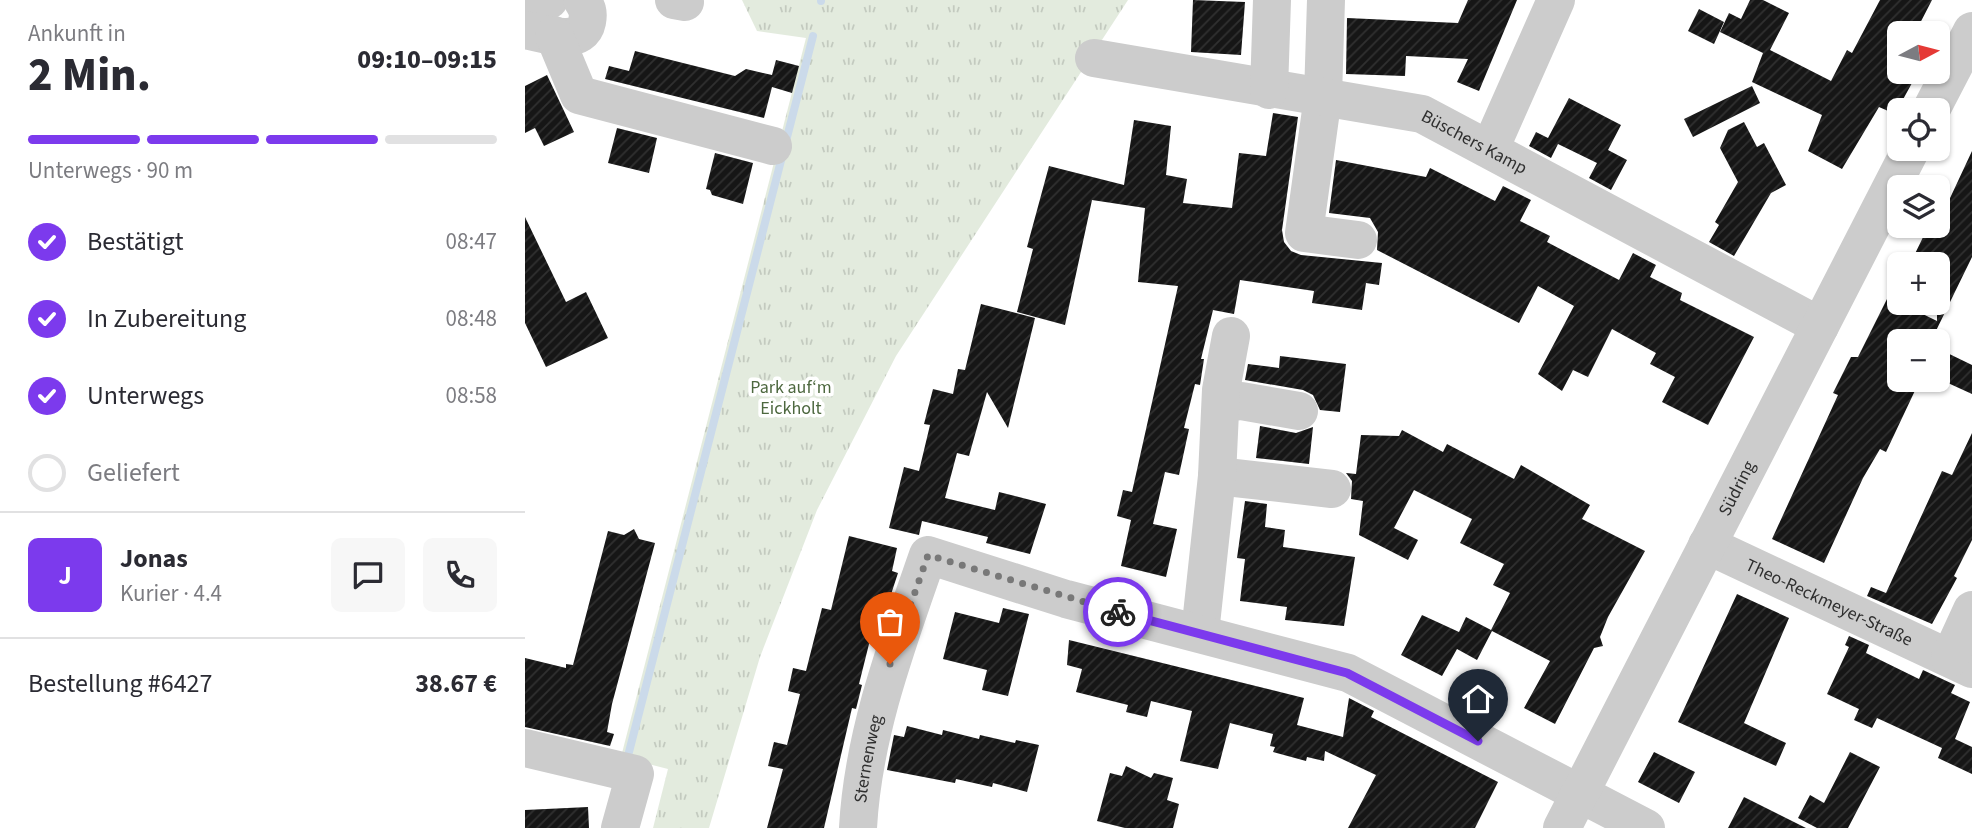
<!DOCTYPE html>
<html lang="de">
<head>
<meta charset="utf-8">
<style>
  :root { --surface:#fff; --page:#f7f7f7; --text:#2b2b33; --muted:#7c7c81; --line:#e1e1e2; --accent:#7c3aed }
  body { margin:0; font-family:"Source Sans 3",sans-serif; background:var(--page); color:var(--text); height:100vh; display:flex; flex-direction:column; font-size:26px; white-space:nowrap }
  * { box-sizing:border-box; margin:0 }
  p { font-size:23px; color:var(--muted) }
  .icon { flex:none; width:38px; height:38px; fill:none; stroke:currentColor; stroke-width:2; stroke-linecap:round; stroke-linejoin:round }
  .map { position:relative; flex:1; overflow:hidden }
  .drawer { display:flex; flex-direction:column; background:var(--surface); width:525px }
  .drawer>* { flex:none }
  .needle { width:46px; rotate:83deg }
  .tools { position:absolute; left:1362px; top:21px; display:grid; gap:14px }
  .tools a { display:grid; place-items:center; width:63px; height:63px; border-radius:10px; background:var(--surface); box-shadow:0 2px 5px #0004; font-size:35px }
  .pin { position:absolute; display:grid; place-items:center; width:60px; height:60px; color:#fff; margin:-72px -30px; border-radius:50% 50% 50% 0; rotate:-45deg; box-shadow:0 0 7px #0007 }
  .pin .icon { rotate:45deg }
  .courier { position:absolute; display:grid; place-items:center; width:70px; height:70px; margin:-35px; border:5px solid #7c3aed; border-radius:50%; background:#fff; color:#222; box-shadow:0 2px 9px #0007 }
  .head em { font-style:normal; font-weight:800 }
  .head div { display:flex; flex-direction:column-reverse }
  .head { display:flex; align-items:center; justify-content:space-between; height:119px; padding:0 28px }
  h1 { font-size:46px; font-weight:800; line-height:52px }
  .bar { display:grid; grid-template-columns:repeat(4,1fr); gap:10px 7px; align-content:center; height:84px; padding:0 28px }
  .bar i { height:9px; border-radius:5px; background:var(--line) }
  .bar .selected { background:var(--accent) }
  .bar p { grid-column:span 4 }
  .line { display:flex; align-items:center; gap:18px; padding:0 28px; border-top:2px solid var(--line) }
  .line div { flex:1 }
  .round { display:grid; place-items:center; flex:none; width:74px; height:74px; border-radius:10px; background:var(--page) }
  ol { padding:0 28px; list-style:none }
  li { display:flex; align-items:center; gap:21px; height:77px }
  li p { margin-inline-start:auto }
  li .icon { padding:7px; border-radius:50%; background:var(--accent); color:#fff; stroke-width:4 }
  li:last-child { color:var(--muted) }
  li i { width:38px; height:38px; border:4px solid var(--line); border-radius:50% }
  main { display:flex; flex:1; min-height:0 }
  .map>svg:first-child { display:block }
  .grass { fill:url(#grass-tufts) }
  .lines { fill:none; stroke-linecap:round; stroke-linejoin:round }
  .stream { stroke:#cbdaea; stroke-width:8 }
  .building { fill:url(#building-hatch) }
  .minor { stroke:#ccc; stroke-width:38 }
  .done { stroke:#787878; stroke-width:7; stroke-dasharray:0 12.6 }
  .route { stroke:#7c3aed; stroke-width:9 }
  .labels { text-anchor:middle; stroke-width:7; stroke-linejoin:round; paint-order:stroke }
  .street-label { font-size:18px; fill:#2f2f2f; stroke:#fff }
  .park-label { font-size:18px; fill:#4d683f; stroke:#fff }
</style>
</head>
<body>
<main>
<section class="drawer">
<div class="head"><div><h1>2 Min.</h1><p>Ankunft in</p></div><em>09:10–09:15</em></div>
<div class="bar"><i class="selected"></i><i class="selected"></i><i class="selected"></i><i></i><p>Unterwegs · 90 m</p></div>
<ol>
<li><svg class="icon" aria-label="check" viewBox="0 0 24 24"><path d="M5 12l5 5 9-10"/></svg>Bestätigt<p>08:47</p></li>
<li><svg class="icon" aria-label="check" viewBox="0 0 24 24"><path d="M5 12l5 5 9-10"/></svg>In Zubereitung<p>08:48</p></li>
<li><svg class="icon" aria-label="check" viewBox="0 0 24 24"><path d="M5 12l5 5 9-10"/></svg>Unterwegs<p>08:58</p></li>
<li><i></i>Geliefert</li>
</ol>
<div class="line" style="height:126px"><b class="round" style="background:var(--accent);color:#fff">J</b><div><b>Jonas</b><p>Kurier · 4.4</p></div><a class="round"><svg class="icon" aria-label="chat" viewBox="0 0 24 24"><path d="M4 5h16v11H9l-5 4z"/></svg></a><a class="round"><svg class="icon" aria-label="phone" viewBox="0 0 24 24"><path d="M5 4h4l2 5-3 2q2 4 5 5l2-3 5 2v4C11 20 4 13 5 4z"/></svg></a></div>
<div class="line" style="height:91px"><div>Bestellung #6427</div><b>38.67 €</b></div>
</section>
<div class="map">
<svg width="1447" height="828" viewBox="0 0 1447 828">
  <defs>
    <pattern id="grass-tufts" width="24" height="20" patternUnits="userSpaceOnUse" patternTransform="scale(1.75)"><rect width="24" height="20" fill="#e3ebde"/><path d="M3 7l-1-3M5 7V3M7 7l1-3M15 17l-1-3M17 17v-4M19 17l1-3" fill="none" stroke="#c3cabf"/></pattern>
    <pattern id="building-hatch" width="6" height="6" patternUnits="userSpaceOnUse" patternTransform="scale(1.75)"><rect width="6" height="6" fill="#161616"/><path d="M-1 1l2-2M0 6l6-6M5 7l2-2" fill="none" stroke="#303030"/></pattern>
  </defs>
  <rect width="100%" height="100%" fill="#fff"/>
  <path class="grass" d="M217 0H603L371 356 292 510 235 657 184 828H128L143 769 96 757 281 38 232 31Z"/>
  <g class="lines">
    <path class="stream" d="M296 1V0
      M104 752 288 36"/>
  </g>
  <path class="building" d="M668 0 720 2 716 55 666 52Z
    M943 0H992L954 91 932 82 943 59 881 56 880 76 821 74 822 18 933 23Z
    M1225 0H1238L1264 13 1245 50 1306 81 1322 50 1327 53 1355 0H1407L1390 33H1374V76L1387 83 1370 114 1354 107 1317 169 1283 151 1297 115 1227 82 1238 53 1195 32 1204 13 1216 19Z
    M1174 9 1199 22 1189 44 1163 31Z
    M110 51 210 76 221 69 247 75 251 60 274 66 267 93 247 87 239 118 80 79 84 66 104 71Z
    M22 75 49 132 19 146 10 128 0 133V86Z
    M1227 86 1235 103 1168 137 1159 119Z
    M1044 98 1096 125 1083 150 1102 160 1086 190 1064 178 1072 163 1033 144 1026 158 1004 146 1011 132 1023 138Z
    M748 113 773 117 757 230 759 242 766 251 776 255 857 263 854 285 841 283 837 310 787 303 789 291 715 280 709 314 688 310 676 359H679L675 385 670 384 659 428 664 429 654 475 640 472 628 524 652 529 641 577 596 566 606 520 592 516 598 490 607 492 653 286 613 282 620 208 567 200 540 325 492 312 508 249 502 247 524 166 599 185 609 120 646 126 641 175 662 179 658 203 707 208 714 153 741 156Z
    M1219 122 1232 147 1239 143 1261 185 1246 193 1209 256 1184 242 1194 225 1190 222 1213 182 1195 148 1203 130Z
    M92 128 132 138 124 173 83 163Z
    M1447 151V257L1406 341H1374V380H1395L1361 452 1355 449 1338 478 1299 563 1247 539 1313 395 1308 393 1326 357H1333L1363 297 1412 321V264H1385L1402 229 1407 231 1412 226Z
    M190 153 228 163 218 204 187 195 185 190 181 189Z
    M811 160 901 177 905 168 970 201 978 186 1006 200 995 221 1025 236 1022 242 1094 280 1108 253 1131 265 1125 277 1157 293 1155 300 1229 337 1183 425 1137 402 1150 377 1125 364 1131 353 1087 329 1063 377 1048 370 1037 391 1013 374 1049 306 1013 286 994 323 852 250 853 232 845 218 804 213Z
    M0 217 41 302 61 292 83 338 21 367 0 323Z
    M456 304 510 318 483 428 462 392 444 456 432 453 420 498 470 510 474 492 521 504 505 554 461 543 463 537 397 521 394 535 364 528 379 467 394 471 405 425 399 424 408 389 428 394 433 369 440 370Z
    M1412 348 1447 365V394L1412 378Z
    M755 356 821 364 815 412 795 410 788 395 778 390 720 380 723 364 754 368Z
    M735 426 771 433 788 427 784 464 731 458Z
    M877 430 918 452 922 444 989 479 996 465 1065 505 1057 519 1120 551 1083 617 1075 637 1078 646 1069 648 1030 724 999 708 1025 661 967 631 952 660 932 649 917 676 876 655 897 615 934 632 941 617 966 630 985 593 968 585 979 564 935 543 947 519 889 490 869 528 893 540 883 560 834 535 838 501 826 499 827 481 821 473 831 474 836 435 874 436Z
    M1447 433V540L1429 576 1432 578 1407 624 1342 596 1346 587 1361 593 1417 471 1427 475Z
    M720 501 742 504 740 527 760 530 758 547 830 557 819 626 760 620 762 607 715 601 720 559 712 558Z
    M109 529 114 539 130 543 87 704 82 732 89 734 85 746 0 727V658L41 668V664L48 665 83 531 99 535Z
    M324 536 372 548 367 571 373 573 353 634 347 632 334 684 337 685 331 709 327 708 299 828H242L258 769 243 766 249 742 262 745 275 694 263 691 268 668 281 671 297 608 306 610Z
    M1212 594 1264 618 1219 723 1261 743 1251 766 1153 722Z
    M478 608 504 614 483 696 457 690 462 670 418 659 430 612 474 623Z
    M1324 636 1344 645 1341 653 1394 679 1398 670 1430 685 1426 693 1445 702 1430 739 1447 747V774L1413 758 1417 748 1352 718 1347 728 1329 720 1334 709 1302 694 1324 647 1320 645Z
    M544 640 779 698 772 725 818 737 824 698 849 711 846 717 973 782 950 828H823L851 775 800 751 799 761 782 757 781 761 748 752 750 747 745 746 748 734 705 723 693 769 655 761 667 711 626 701 622 717 601 712 603 705 551 692 557 669 542 665Z
    M382 726 417 735 418 730 454 739 455 735 490 743 491 740 514 745 502 792 468 783 467 787 431 779 430 783 362 770 369 735 379 737Z
    M1129 752 1170 772 1154 803 1113 782Z
    M1325 752 1355 767 1323 828H1292L1273 818 1285 795 1299 803Z
    M601 766 626 778 629 773 648 778 642 800 654 804 648 828H600L572 821 585 773 597 776Z
    M1219 797 1281 828H1203Z
    M63 807 64 828H0V810Z"/>
  <g class="lines">
    <g class="minor">
      <path d="M149 0 160 2"/>
      <path d="M801 0 798 96 779 233 833 240"/>
      <path d="M0 15 24 0"/>
      <path d="M0 30C17 33 57 48 62 22 64 12 62 8 57 0"/>
      <path d="M29 35 54 95 248 146"/>
      <path id="s1" d="M569 58 897 114 1295 326"/>
      <path d="M744 90 747 0"/>
      <path d="M1406 110 1447 31"/>
      <path d="M965 149 1031 0"/>
      <path d="M697 403 716 401 774 411"/>
      <path d="M692 476 807 489"/>
      <path id="s2" d="M1182 545 1447 669"/>
      <path d="M675 633 692 476 696 390 706 336"/>
      <path d="M1425 658 1447 610"/>
      <path d="M0 748 110 774 95 828"/>
      <path id="s3" d="M333 828C338 734 372 644 403 555L541 599 823 673 1121 828"/>
      <path id="s4" d="M1037 828 1386 149"/>
    </g>
  </g>
  <g class="lines">
    <path class="done" d="M365 664 403 555 593 612"/>
    <path class="route" d="M593 612 822 673 953 741"/>
  </g>
  <g class="labels">
    <g class="street-label">
      <text dy="6" stroke="none"><textPath href="#s1" startOffset="392">Büschers Kamp</textPath></text>
      <text dy="6" stroke="none"><textPath href="#s4" startOffset="382">Südring</textPath></text>
      <text dy="6" stroke="none"><textPath href="#s2" startOffset="135">Theo-Reckmeyer-Straße</textPath></text>
      <text dy="6" stroke="none"><textPath href="#s3" startOffset="70">Sternenweg</textPath></text>
    </g>
    <g class="park-label">
      <text x="266" y="393">Park auf‘m<tspan x="266" dy="21">Eickholt</tspan></text>
    </g>
  </g>
</svg>
<div class="tools">
<a><svg class="needle" viewBox="-14 -14 28 28"><path d="M0-13l5 13h-10z" fill="#e53935"/><path d="M0 13l5-13h-10z" fill="#7c7c81"/></svg></a>
<a><svg class="icon" aria-label="locate" viewBox="0 0 24 24"><circle cx="12" cy="12" r="6"/><path d="M12 2v4M12 18v4M2 12h4M18 12h4"/></svg></a>
<a><svg class="icon" aria-label="layers" viewBox="0 0 24 24"><path d="M12 4l9 5-9 5-9-5zM3 14l9 5 9-5"/></svg></a>
<a>+</a>
<a>−</a>
</div>
<div class="pin" style="left:365px;top:664px;background:#ea580c"><svg class="icon" aria-label="bag" viewBox="0 0 24 24"><path d="M5 8h14l-1 12H6zM9 8a3 3 0 0 1 6 0"/></svg></div>
<div class="pin" style="left:953px;top:741px;background:#1f2937"><svg class="icon" aria-label="home" viewBox="0 0 24 24"><path d="M3 11l9-7 9 7M6 9v11h12V9"/></svg></div>
<div class="courier" style="left:593px;top:612px"><svg class="icon" aria-label="bike" viewBox="0 0 24 24"><circle cx="6" cy="16" r="4"/><circle cx="18" cy="16" r="4"/><path d="M6 16l4-8h5l3 8M10 8l3 8H6M13 5h3"/></svg></div>
</div>
</main>
</body>
</html>
